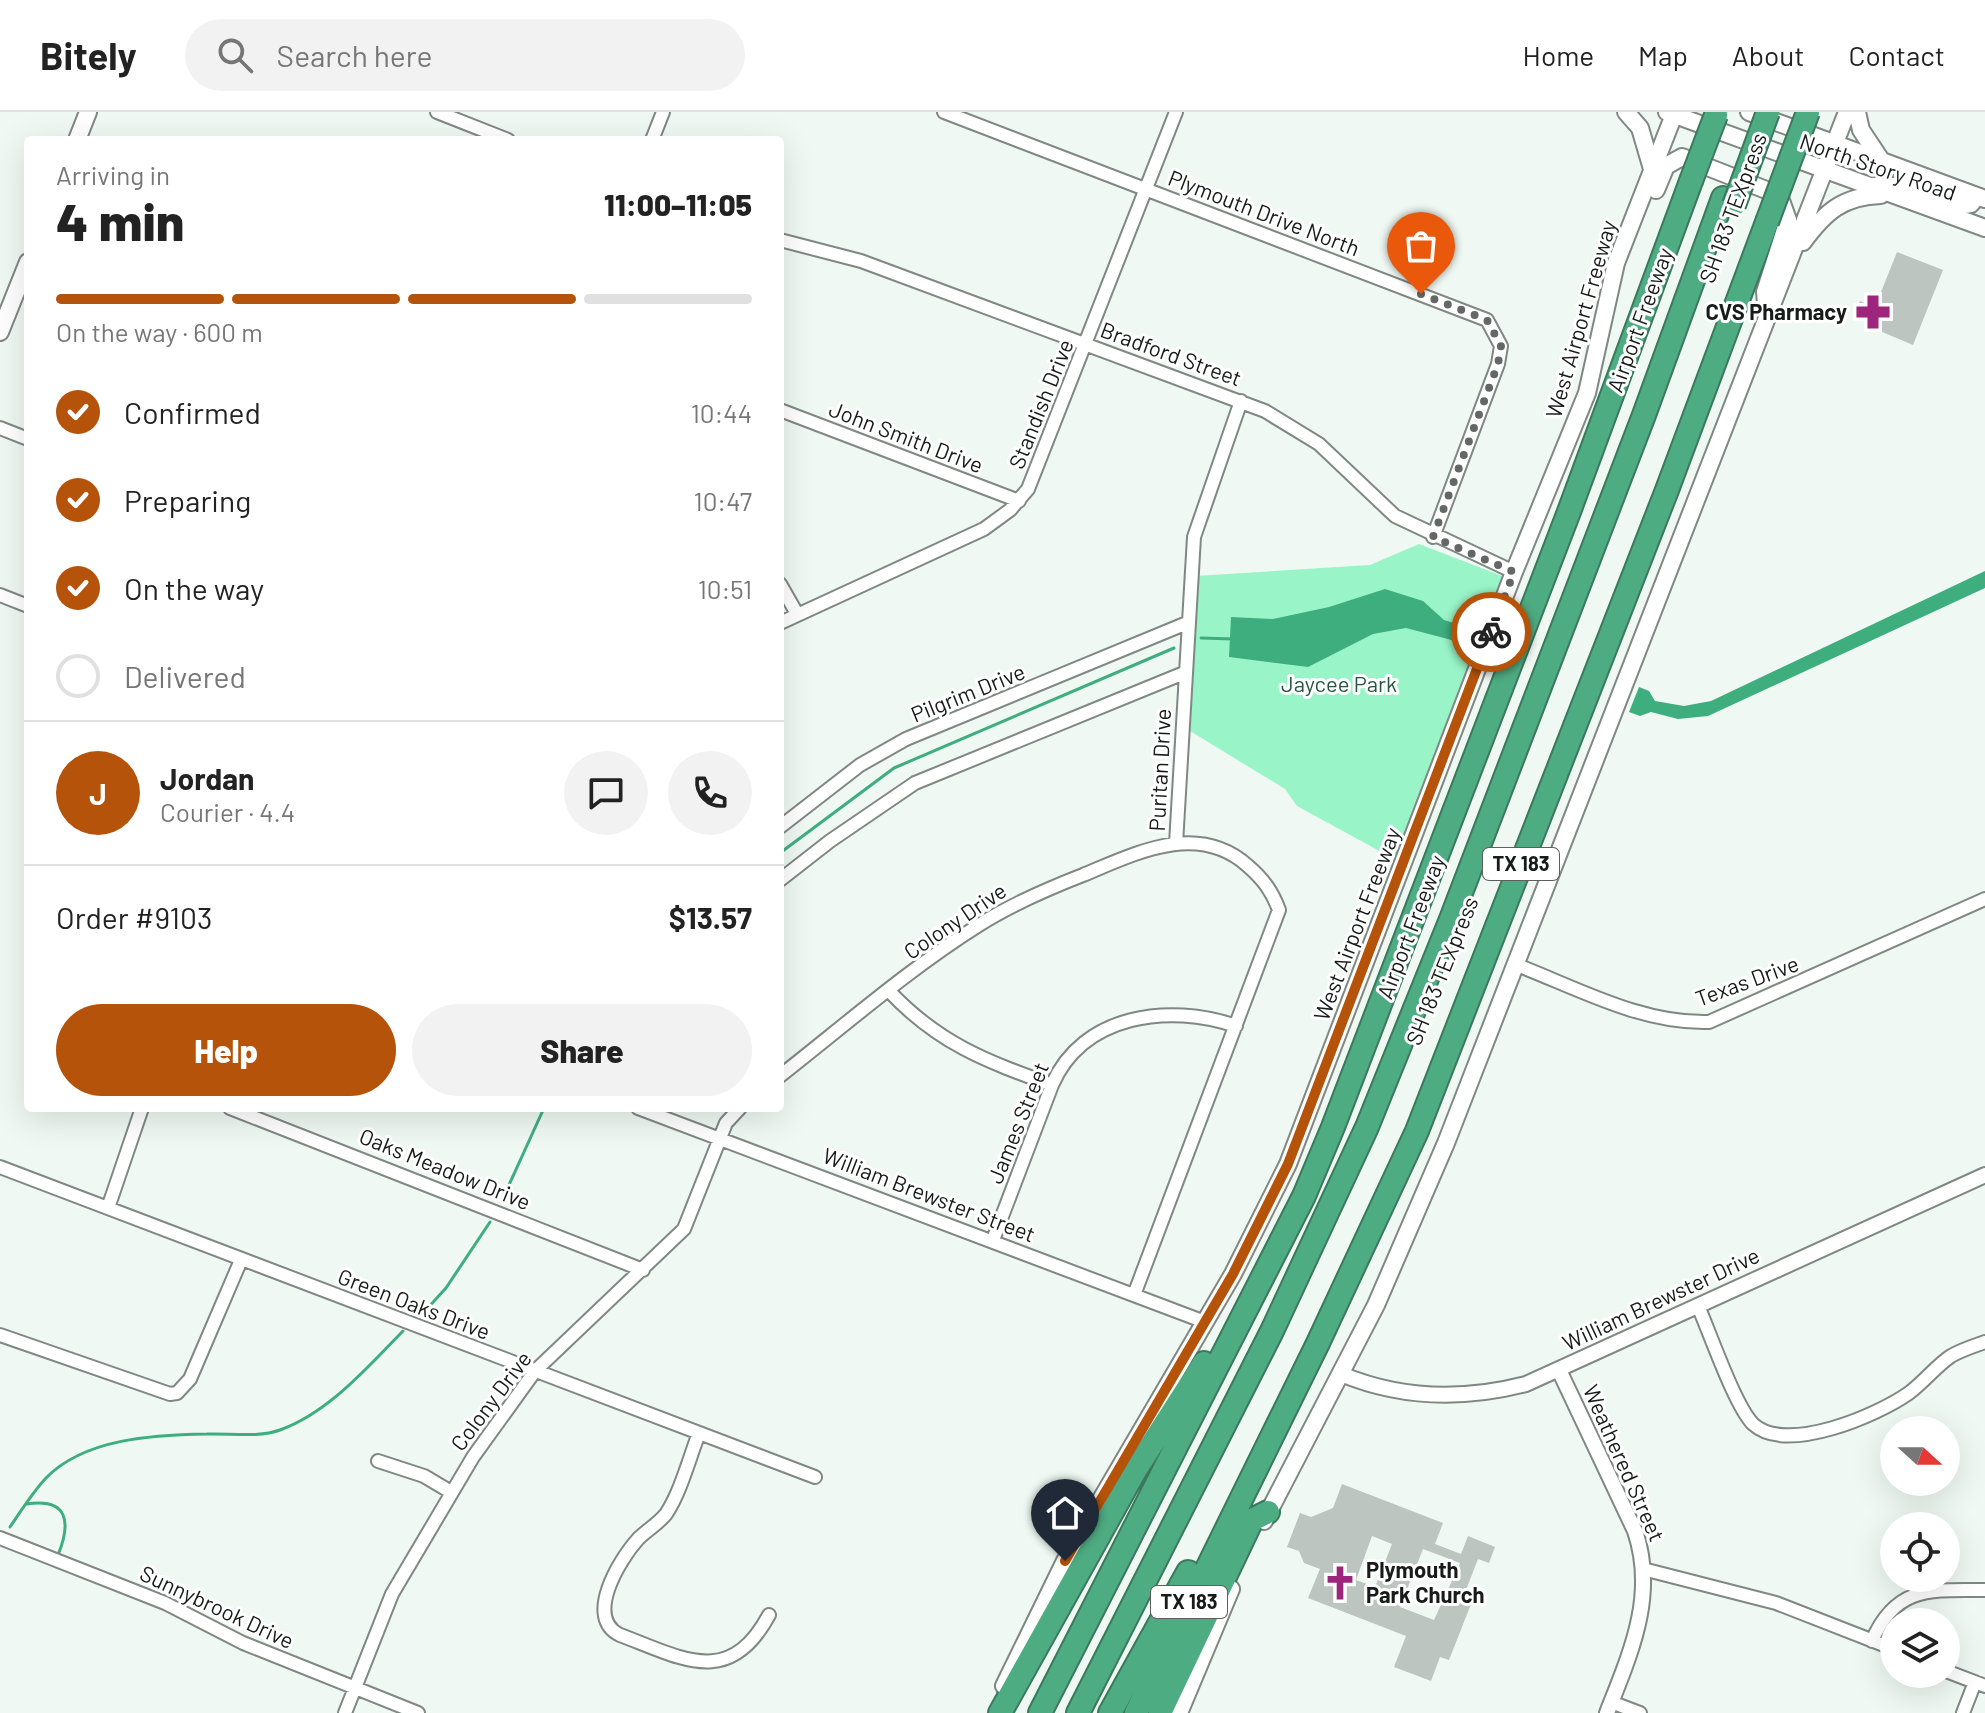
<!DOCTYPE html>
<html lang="en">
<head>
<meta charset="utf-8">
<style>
  :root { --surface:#fff; --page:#f2f2f2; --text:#222; --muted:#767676; --line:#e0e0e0; --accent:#b45309 }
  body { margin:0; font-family:Barlow,sans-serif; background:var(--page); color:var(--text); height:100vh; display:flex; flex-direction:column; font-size:30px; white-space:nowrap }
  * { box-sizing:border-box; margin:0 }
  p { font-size:26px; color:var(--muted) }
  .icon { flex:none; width:44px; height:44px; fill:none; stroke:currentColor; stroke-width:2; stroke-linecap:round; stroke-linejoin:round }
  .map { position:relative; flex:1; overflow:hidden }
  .sheet { position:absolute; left:24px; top:24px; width:760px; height:976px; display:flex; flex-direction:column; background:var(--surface); border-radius:8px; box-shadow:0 8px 32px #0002 }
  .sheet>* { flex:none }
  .needle { width:52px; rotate:111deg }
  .tools { position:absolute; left:1880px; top:1304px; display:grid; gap:16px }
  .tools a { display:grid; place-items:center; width:80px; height:80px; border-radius:50%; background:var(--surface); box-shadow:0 8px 32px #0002; font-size:40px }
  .pin { position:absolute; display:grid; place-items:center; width:68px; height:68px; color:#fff; margin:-82px -34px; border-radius:50% 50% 50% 0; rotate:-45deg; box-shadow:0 0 8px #0007 }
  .pin .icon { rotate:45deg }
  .courier { position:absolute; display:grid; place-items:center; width:80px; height:80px; margin:-40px; border:6px solid #b45309; border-radius:50%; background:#fff; color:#222; box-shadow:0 2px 10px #0007 }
  .headline em { font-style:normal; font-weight:800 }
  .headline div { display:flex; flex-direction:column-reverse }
  .headline { display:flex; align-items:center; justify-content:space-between; height:136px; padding:0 32px }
  h1 { font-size:52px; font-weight:800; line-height:60px }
  .bar { display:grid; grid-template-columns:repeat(4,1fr); gap:12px 8px; align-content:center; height:96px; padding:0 32px }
  .bar i { height:10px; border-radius:6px; background:var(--line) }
  .bar .selected { background:var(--accent) }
  .bar p { grid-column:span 4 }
  .line { display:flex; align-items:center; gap:20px; padding:0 32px; border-top:2px solid var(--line) }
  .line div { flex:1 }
  .round { display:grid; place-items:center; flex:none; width:84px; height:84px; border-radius:42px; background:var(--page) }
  ol { padding:0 32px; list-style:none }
  li { display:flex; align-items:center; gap:24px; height:88px }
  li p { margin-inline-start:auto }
  li .icon { padding:8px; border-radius:50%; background:var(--accent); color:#fff; stroke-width:4 }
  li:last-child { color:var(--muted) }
  li i { width:44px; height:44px; border:4px solid var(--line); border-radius:50% }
  .action { display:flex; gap:16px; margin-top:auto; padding:16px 32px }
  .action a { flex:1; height:92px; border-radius:48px; background:var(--accent); color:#fff; font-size:32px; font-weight:800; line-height:92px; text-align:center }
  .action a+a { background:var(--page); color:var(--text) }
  header { display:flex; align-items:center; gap:48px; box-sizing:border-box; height:112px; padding:0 40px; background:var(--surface); border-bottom:2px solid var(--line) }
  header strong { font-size:38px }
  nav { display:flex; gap:44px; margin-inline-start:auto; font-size:28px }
  .search { width:560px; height:72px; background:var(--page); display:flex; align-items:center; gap:20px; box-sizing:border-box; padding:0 28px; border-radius:44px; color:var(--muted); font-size:30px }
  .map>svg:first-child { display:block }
  .green { fill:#99f5c8 }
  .water { fill:#3eae7f }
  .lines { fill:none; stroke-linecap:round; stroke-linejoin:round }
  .stream { stroke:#3eae7f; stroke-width:3 }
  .building { fill:#bdc5c1; fill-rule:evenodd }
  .minor-casing { stroke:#808883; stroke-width:16 }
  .tertiary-casing { stroke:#808883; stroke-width:18 }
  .secondary-casing { stroke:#808883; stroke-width:20 }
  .motorway-casing { stroke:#3b795e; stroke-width:26 }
  .minor { stroke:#fff; stroke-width:12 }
  .tertiary { stroke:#fff; stroke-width:14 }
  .secondary { stroke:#fff; stroke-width:16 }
  .motorway { stroke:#4eac82; stroke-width:22 }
  .motorway-bridge-casing { stroke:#3b795e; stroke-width:26; stroke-linecap:butt }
  .motorway-bridge { stroke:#4eac82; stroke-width:22 }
  .done { stroke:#636866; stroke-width:8; stroke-dasharray:0 14.4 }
  .route { stroke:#b45309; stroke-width:10 }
  .labels { text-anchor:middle; stroke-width:6; stroke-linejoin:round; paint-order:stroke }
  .shield { fill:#fff; stroke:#5d5f5f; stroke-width:2 }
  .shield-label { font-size:20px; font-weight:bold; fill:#181b1a }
  .street-label { font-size:22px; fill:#181b1a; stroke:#fff }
  .poi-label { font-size:22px; font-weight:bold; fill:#181b1a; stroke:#fff; text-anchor:end }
  .park-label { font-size:22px; fill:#275540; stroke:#fff }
</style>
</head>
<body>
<header>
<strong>Bitely</strong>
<div class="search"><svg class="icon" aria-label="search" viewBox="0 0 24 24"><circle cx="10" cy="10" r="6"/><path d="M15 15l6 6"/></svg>Search here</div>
<nav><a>Home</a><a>Map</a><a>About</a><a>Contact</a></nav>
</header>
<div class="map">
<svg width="1985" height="1601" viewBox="0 0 1985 1601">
  <rect width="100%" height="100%" fill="#eff8f3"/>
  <path class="green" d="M1419 432 1505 465 1396 748 1297 694 1285 677 1190 619 1195 464 1370 453Z"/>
  <path class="water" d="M1985 459V476L1708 604 1678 607 1651 600 1640 604 1629 600 1639 575 1649 579 1655 589 1684 594 1711 589Z
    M1385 477 1423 489 1444 508 1484 520 1478 535 1406 516 1373 522 1308 555 1229 545 1231 505 1273 507 1329 495Z"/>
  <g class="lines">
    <path class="stream" d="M1201 526 1234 527
      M780 741 894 656 1174 536
      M503 1086 544 996
      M425 1199 446 1176 490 1110
      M27 1392C69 1386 71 1411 58 1443
      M10 1415C21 1399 32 1381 46 1366 85 1326 154 1323 207 1322 229 1321 258 1326 280 1318 328 1301 368 1255 403 1219"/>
  </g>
  <path class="building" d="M1897 140 1943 158 1913 233 1868 214 1871 206 1855 200 1860 189 1875 195Z
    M1342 1372 1443 1411 1435 1432 1461 1442 1468 1424 1495 1435 1489 1451 1478 1447 1466 1478 1475 1482 1449 1548 1440 1545 1431 1569 1394 1555 1406 1524 1308 1486 1320 1457 1304 1451 1299 1439 1287 1435 1300 1401 1311 1405 1333 1396ZM1372 1424 1392 1432 1375 1475 1356 1468ZM1423 1437 1460 1451 1434 1508 1400 1495Z"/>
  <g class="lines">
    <g class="minor-casing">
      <path id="minor" d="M437 0 508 28
        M944 0 1487 208 1501 234 1498 252 1433 425
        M652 28 663 0
        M780 128 861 149 1265 299 1319 332 1395 404 1514 460
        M780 298 1019 389
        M0 316 28 327
        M780 472 796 500
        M0 483 28 494
        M780 511 984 417 1010 398 1028 377 1176 0
        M780 715 860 653 906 627 1187 511
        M1176 732 1194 425 1241 289
        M780 768 830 729 915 671 1184 561
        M1517 853C1579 877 1642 912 1709 910L1985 787
        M889 879C939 932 986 949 1052 973
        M780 964C845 913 909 857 979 813 1012 792 1047 777 1083 763 1136 741 1198 709 1248 754 1263 767 1272 779 1279 798L1134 1183
        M230 996 643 1158
        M638 996 1205 1210
        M0 1055 815 1365
        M108 1096 142 996
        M993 1128 1052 973C1083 902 1169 891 1236 914
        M1698 1194C1710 1221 1735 1294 1753 1312 1786 1343 1878 1303 1909 1281 1924 1270 1936 1254 1951 1244 1961 1238 1974 1234 1985 1230
        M0 1223 170 1282 177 1281 190 1267 241 1148
        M699 1321C689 1347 681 1379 666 1402 658 1412 647 1418 638 1427 619 1448 584 1506 620 1523 682 1546 729 1577 769 1503
        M378 1349 424 1364 451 1380
        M0 1426 165 1491 243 1531 418 1601
        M1643 1457 1776 1491 1894 1537
        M1872 1529C1896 1473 1932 1478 1985 1478
        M1946 1559 1985 1574
        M1611 1590 1640 1601
        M345 1601 392 1482 473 1345 535 1259 684 1117 726 1011 740 996
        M1963 1601 1975 1570"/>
    </g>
    <g class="tertiary-casing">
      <path id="tertiary" d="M1559 1258 1635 1419C1657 1484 1630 1542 1607 1601
        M1341 1262C1401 1287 1464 1288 1526 1272L1985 1063"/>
    </g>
    <g class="secondary-casing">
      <path id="secondary" d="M1626 0 1640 16 1652 57
        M1667 0 1985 116
        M1749 0 1985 87
        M1857 0 1861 18 1883 51
        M77 28 88 0
        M1873 74H1903L1964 93 1971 92 1977 84
        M1656 78 1666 54 1682 45 1779 83 1788 108 1765 180 1767 204
        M1803 130C1825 100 1843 84 1881 83
        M0 220 28 150
        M1264 1409 1376 1193 1446 1031 1847 0
        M1004 1574 1065 1449 1233 1162 1288 1052 1514 460 1587 281 1616 151 1675 0
        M1179 1601 1231 1477"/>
    </g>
    <g class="motorway-casing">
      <path id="motorway" d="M1000 1601 1136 1357 1204 1251
        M1040 1601 1304 1084 1333 1015 1570 397 1691 69
        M1078 1601 1272 1219 1367 1015 1451 807 1644 303 1723 86
        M1110 1601 1188 1460
        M1136 1601 1318 1231 1417 1019 1667 378 1767 110
        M1160 1601 1252 1408 1268 1400"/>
    </g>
    <use href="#minor" class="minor"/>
    <use href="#tertiary" class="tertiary"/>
    <use href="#secondary" class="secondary"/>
    <use href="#motorway" class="motorway"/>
    <g class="motorway-bridge-casing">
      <path id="motorway-bridge" d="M1691 69 1716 3
        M1734 93 1768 0
        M1767 110 1808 0"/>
    </g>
    <use href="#motorway-bridge" class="motorway-bridge"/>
  </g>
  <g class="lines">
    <path class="done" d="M1421 182 1487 208 1501 234 1498 252 1433 425 1514 460 1491 520"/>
    <path class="route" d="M1065 1449 1233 1162 1288 1052 1491 520"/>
  </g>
  <defs>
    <g id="pharmacy-bare" transform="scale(2.76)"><path d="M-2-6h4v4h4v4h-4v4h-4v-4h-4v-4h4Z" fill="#9e257c" stroke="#fff" stroke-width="2.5" paint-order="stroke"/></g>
    <g id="church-bare" transform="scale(2.76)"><path d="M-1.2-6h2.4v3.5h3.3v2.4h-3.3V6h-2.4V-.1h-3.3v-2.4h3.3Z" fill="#9e257c" stroke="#fff" stroke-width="2.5" paint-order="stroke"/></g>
  </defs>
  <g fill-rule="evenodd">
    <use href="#pharmacy-bare" x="1873" y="200"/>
    <use href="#church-bare" x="1340" y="1471"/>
  </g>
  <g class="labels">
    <g class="shield">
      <rect x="1483" y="736" width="76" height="32" rx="6"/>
      <rect x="1151" y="1474" width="76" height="32" rx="6"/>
    </g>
    <g class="shield-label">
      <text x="1521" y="759">TX 183</text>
      <text x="1189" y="1497">TX 183</text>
    </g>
    <g class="street-label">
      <text transform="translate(1878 55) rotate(19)" y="8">North Story Road</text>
      <text transform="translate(1733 96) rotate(-70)" y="8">SH 183 TEXpress</text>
      <text transform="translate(1264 101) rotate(21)" y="8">Plymouth Drive North</text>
      <text transform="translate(1581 207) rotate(-74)" y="8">West Airport Freeway</text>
      <text transform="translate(1640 208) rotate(-70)" y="8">Airport Freeway</text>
      <text transform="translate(1171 242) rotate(20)" y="8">Bradford Street</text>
      <text transform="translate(1041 292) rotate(-68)" y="8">Standish Drive</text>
      <text transform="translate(906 325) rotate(21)" y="8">John Smith Drive</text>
      <text transform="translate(968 581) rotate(-22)" y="8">Pilgrim Drive</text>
      <text transform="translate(1160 658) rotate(-87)" y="8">Puritan Drive</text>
      <text transform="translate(955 809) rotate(-34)" y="8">Colony Drive</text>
      <text transform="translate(1357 812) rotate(-69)" y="8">West Airport Freeway</text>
      <text transform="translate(1411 815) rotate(-69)" y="8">Airport Freeway</text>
      <text transform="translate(1442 859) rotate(-68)" y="8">SH 183 TEXpress</text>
      <text transform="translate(1747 869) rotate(-20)" y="8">Texas Drive</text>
      <text transform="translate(1018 1011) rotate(-68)" y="8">James Street</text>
      <text transform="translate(445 1057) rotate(22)" y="8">Oaks Meadow Drive</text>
      <text transform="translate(929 1083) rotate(21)" y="8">William Brewster Street</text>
      <text transform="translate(1661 1187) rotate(-25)" y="8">William Brewster Drive</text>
      <text transform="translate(414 1192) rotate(21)" y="8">Green Oaks Drive</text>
      <text transform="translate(491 1289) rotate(-53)" y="8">Colony Drive</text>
      <text transform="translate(1624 1351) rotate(66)" y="8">Weathered Street</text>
      <text transform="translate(217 1495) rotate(25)" y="8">Sunnybrook Drive</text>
    </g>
    <g class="poi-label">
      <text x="1847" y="208">CVS Pharmacy</text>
      <text x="1366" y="1466" text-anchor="start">Plymouth<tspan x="1366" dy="25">Park Church</tspan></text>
    </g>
    <g class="park-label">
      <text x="1339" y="580">Jaycee Park</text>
    </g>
  </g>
</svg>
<div class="tools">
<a><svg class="needle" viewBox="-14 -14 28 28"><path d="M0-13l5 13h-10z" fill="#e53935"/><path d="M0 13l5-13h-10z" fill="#767676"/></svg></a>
<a><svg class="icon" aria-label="locate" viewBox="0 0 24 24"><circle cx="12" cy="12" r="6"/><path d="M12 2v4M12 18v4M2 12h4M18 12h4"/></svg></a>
<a><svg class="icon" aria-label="layers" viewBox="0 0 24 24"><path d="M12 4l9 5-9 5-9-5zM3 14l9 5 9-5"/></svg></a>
</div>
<div class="pin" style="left:1421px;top:182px;background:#ea580c"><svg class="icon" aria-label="bag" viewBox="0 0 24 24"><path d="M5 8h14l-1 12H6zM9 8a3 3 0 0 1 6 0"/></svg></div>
<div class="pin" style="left:1065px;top:1449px;background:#1f2937"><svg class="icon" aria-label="home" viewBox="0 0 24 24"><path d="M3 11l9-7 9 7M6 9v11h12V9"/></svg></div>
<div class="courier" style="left:1491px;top:520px"><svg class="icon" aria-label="bike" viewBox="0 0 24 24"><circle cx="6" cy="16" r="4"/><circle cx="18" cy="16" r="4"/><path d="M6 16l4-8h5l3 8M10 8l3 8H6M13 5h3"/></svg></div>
<section class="sheet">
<div class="headline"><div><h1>4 min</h1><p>Arriving in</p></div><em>11:00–11:05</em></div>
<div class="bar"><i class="selected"></i><i class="selected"></i><i class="selected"></i><i></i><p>On the way · 600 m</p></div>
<ol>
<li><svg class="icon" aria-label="check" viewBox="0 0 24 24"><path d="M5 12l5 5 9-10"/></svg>Confirmed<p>10:44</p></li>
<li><svg class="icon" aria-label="check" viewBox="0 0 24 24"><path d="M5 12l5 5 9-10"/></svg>Preparing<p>10:47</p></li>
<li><svg class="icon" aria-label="check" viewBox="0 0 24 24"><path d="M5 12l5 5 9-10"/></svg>On the way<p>10:51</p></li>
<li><i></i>Delivered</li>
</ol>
<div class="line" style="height:144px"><b class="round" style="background:var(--accent);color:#fff">J</b><div><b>Jordan</b><p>Courier · 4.4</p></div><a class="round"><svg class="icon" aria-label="chat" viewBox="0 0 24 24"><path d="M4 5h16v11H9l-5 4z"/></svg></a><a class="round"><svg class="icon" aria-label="phone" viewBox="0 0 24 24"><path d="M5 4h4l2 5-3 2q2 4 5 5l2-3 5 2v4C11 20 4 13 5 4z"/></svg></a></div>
<div class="line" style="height:104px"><div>Order #9103</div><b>$13.57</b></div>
<div class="action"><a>Help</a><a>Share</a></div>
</section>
</div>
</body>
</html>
